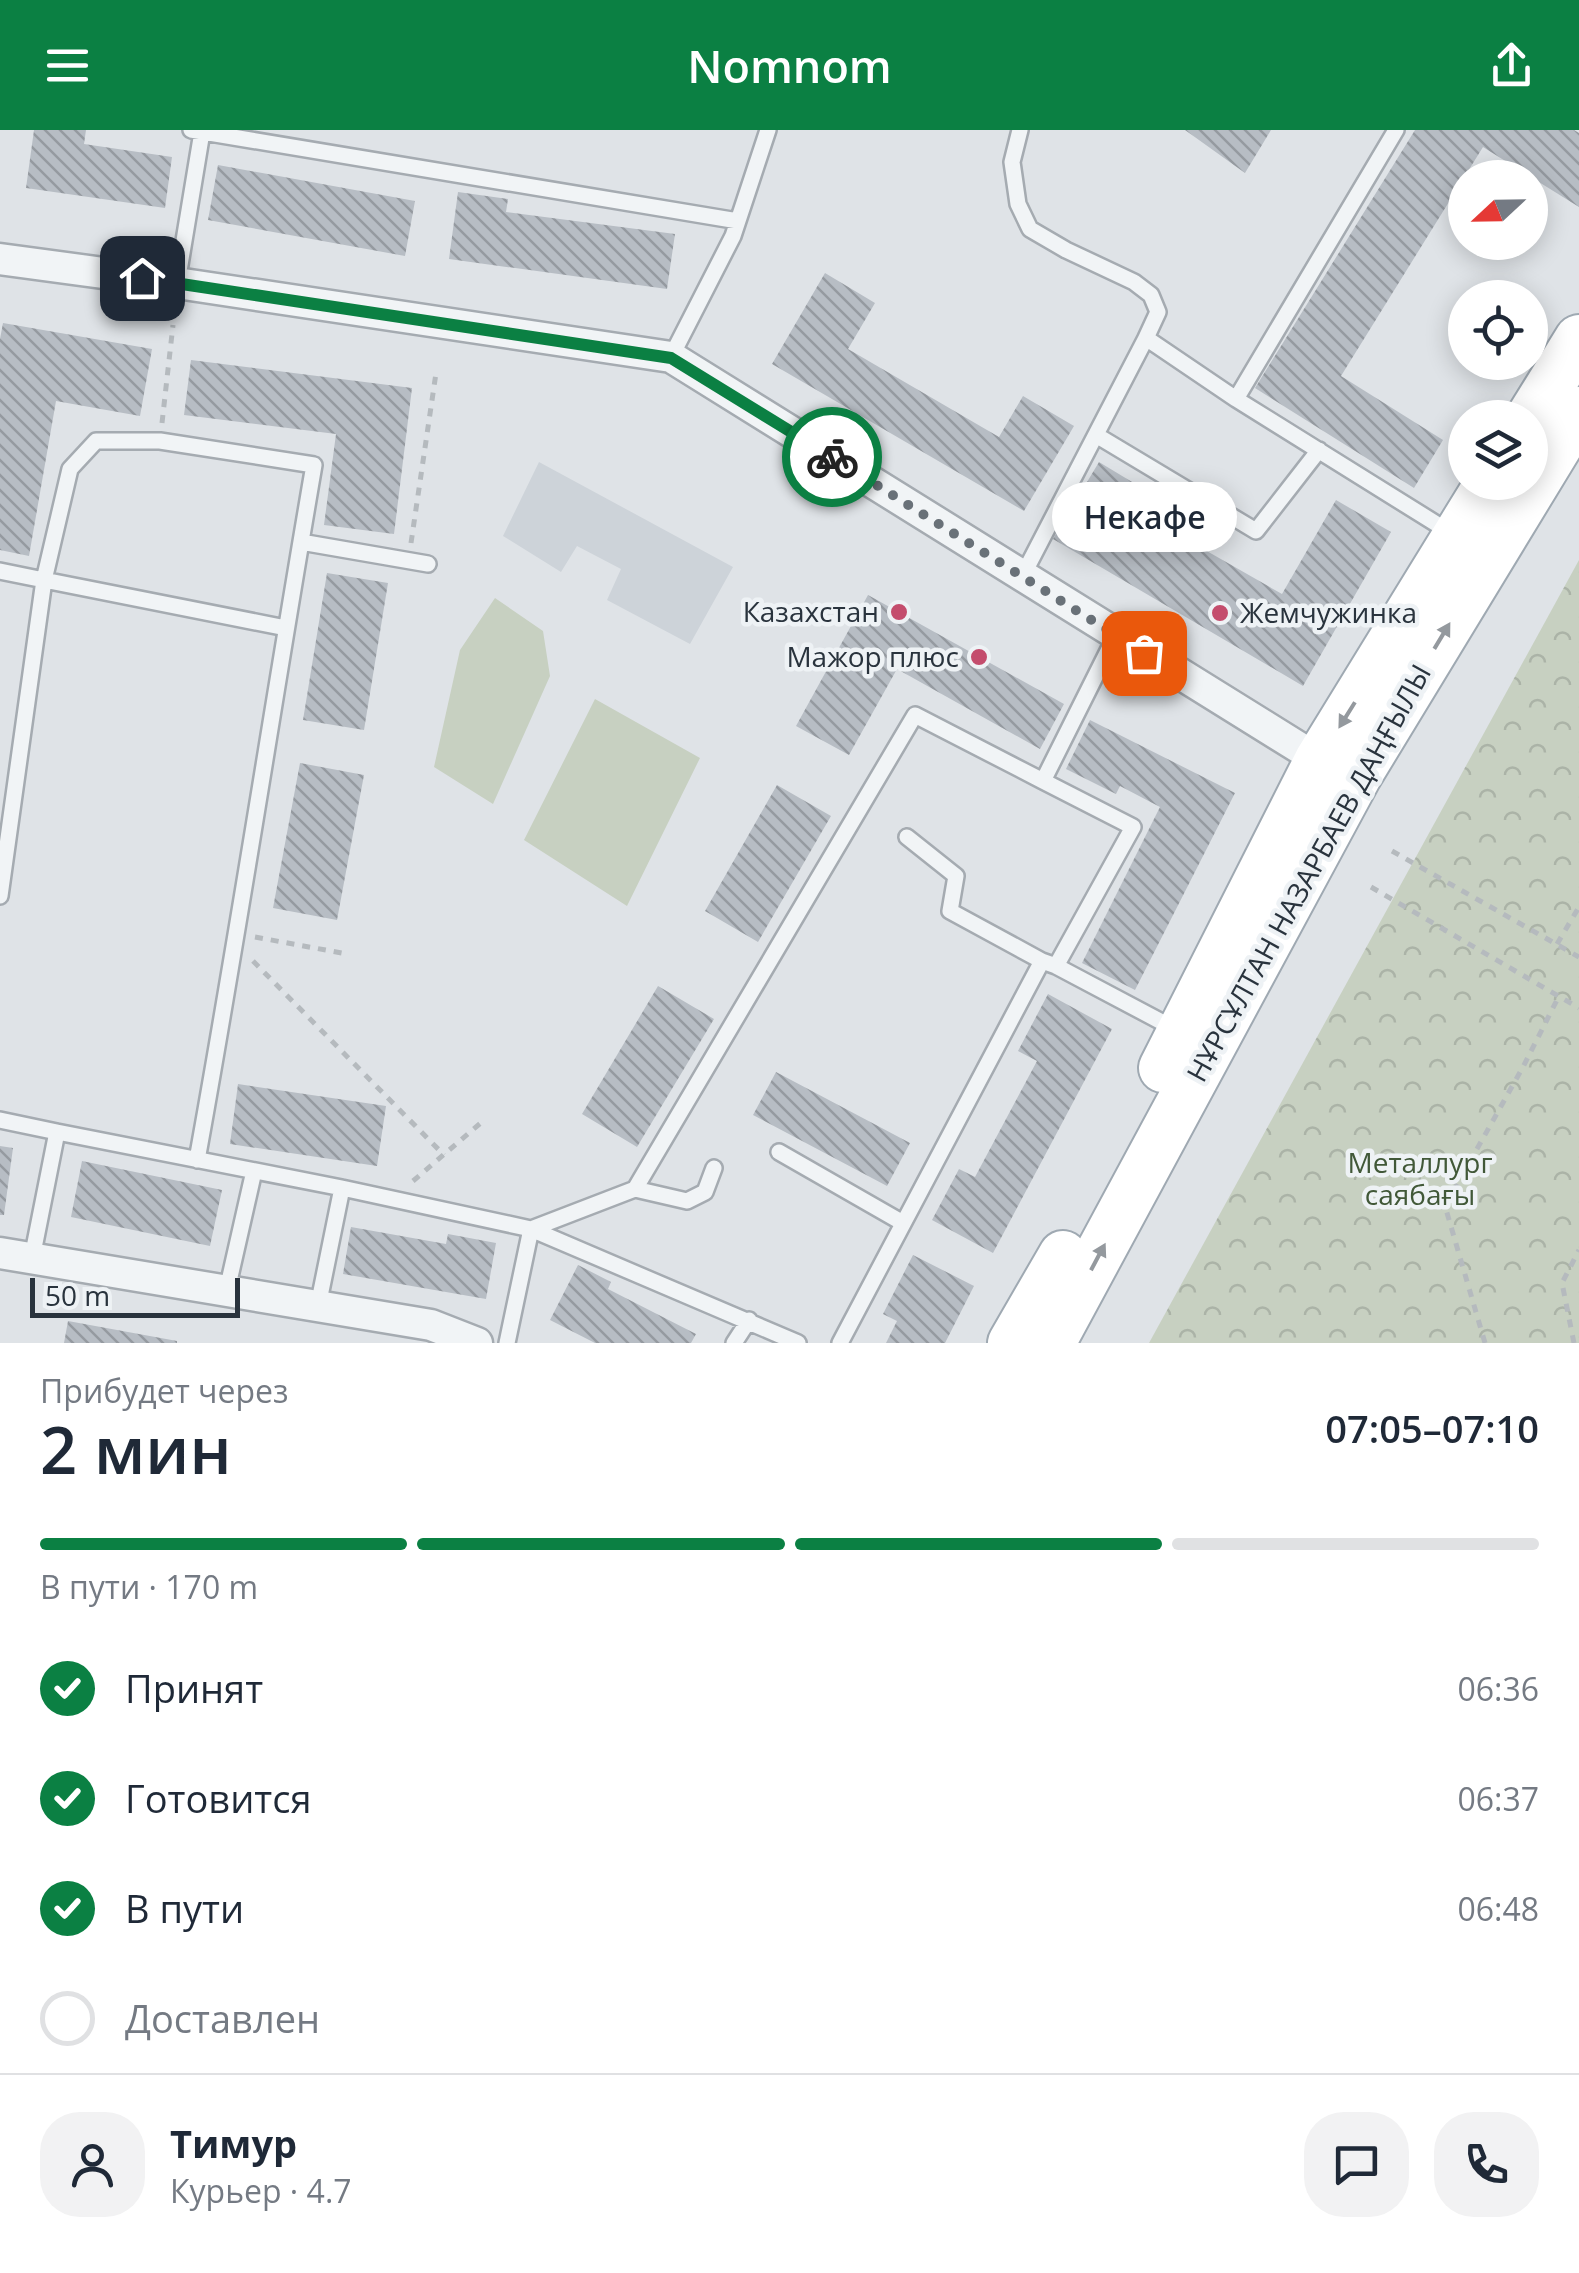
<!DOCTYPE html>
<html lang="ru">
<head>
<meta charset="utf-8">
<style>
  :root { --surface:#fff; --page:#f2f2f3; --text:#1f2937; --muted:#747a83; --line:#e0e1e3; --accent:#0b8043 }
  body { margin:0; font-family:"Open Sans",sans-serif; background:var(--page); color:var(--text); height:100vh; display:flex; flex-direction:column; font-size:38px; white-space:nowrap }
  * { box-sizing:border-box; margin:0 }
  p { font-size:32px; color:var(--muted) }
  .icon { flex:none; width:55px; height:55px; fill:none; stroke:currentColor; stroke-width:2; stroke-linecap:round; stroke-linejoin:round }
  .map { position:relative; height:1213px; overflow:hidden }
  .details { display:flex; flex-direction:column; background:var(--surface); flex:1 }
  .details>* { flex:none }
  .needle { width:65px; rotate:248deg }
  .tools { position:absolute; left:1448px; top:30px; display:grid; gap:20px }
  .tools a { display:grid; place-items:center; width:100px; height:100px; border-radius:50%; background:var(--surface); box-shadow:0 5px 25px #0003; font-size:50px }
  .scale { position:absolute; left:30px; bottom:25px; width:210px; box-sizing:border-box; padding-left:10px; border:5px solid #29333d; border-top:0; font-size:28px; line-height:35px; white-space:nowrap; color:#29333d; -webkit-text-stroke:8px #eef2f5; paint-order:stroke }
  .pin { position:absolute; display:grid; place-items:center; width:85px; height:85px; color:#fff; margin:-42px; border-radius:20px; box-shadow:0 5px 15px #0006 }
  .courier { position:absolute; display:grid; place-items:center; width:100px; height:100px; margin:-50px; border:8px solid #0b8043; border-radius:50%; background:#fff; color:#222; box-shadow:0 2px 12px #0007 }
  .bubble { position:absolute; height:70px; border-radius:35px; background:var(--surface); box-shadow:0 5px 25px #0003; font-size:32px; font-weight:600; line-height:70px; text-align:center }
  .headline em { font-style:normal; font-weight:600 }
  .headline div { display:flex; flex-direction:column-reverse }
  .headline { display:flex; align-items:center; justify-content:space-between; height:170px; padding:0 40px }
  h1 { font-size:65px; font-weight:600; line-height:75px }
  .bar { display:grid; grid-template-columns:repeat(4,1fr); gap:15px 10px; align-content:center; height:120px; padding:0 40px }
  .bar i { height:12px; border-radius:8px; background:var(--line) }
  .bar .current { background:var(--accent) }
  .bar p { grid-column:span 4 }
  .line { display:flex; align-items:center; gap:25px; padding:0 40px; border-top:2px solid var(--line) }
  .line div { flex:1 }
  .round { display:grid; place-items:center; flex:none; width:105px; height:105px; border-radius:40px; background:var(--page) }
  ol { padding:0 40px; list-style:none }
  li { display:flex; align-items:center; gap:30px; height:110px }
  li p { margin-inline-start:auto }
  li .icon { padding:10px; border-radius:50%; background:var(--accent); color:#fff; stroke-width:4 }
  li:last-child { color:var(--muted) }
  li i { width:55px; height:55px; border:5px solid var(--line); border-radius:50% }
  header { display:flex; justify-content:space-between; align-items:center; height:130px; padding:0 40px; background:var(--accent); color:#fff; font-size:45px; font-weight:600 }
  .map>svg:first-child { display:block }
  .built { fill:#cdd3d9 }
  .park { fill:url(#park-crowns) }
  .pitch { fill:#c7d0c1 }
  .building { fill:url(#building-back-hatch) }
  .lines { fill:none; stroke-linecap:round; stroke-linejoin:round }
  .service-casing { stroke:#a5abb1; stroke-width:20 }
  .minor-casing { stroke:#a5abb1; stroke-width:35 }
  .primary-casing { stroke:#9fa9b2; stroke-width:52 }
  .path { stroke:#b5babe; stroke-width:5; stroke-dasharray:8 8; stroke-linecap:butt }
  .service { stroke:#f1f4f6; stroke-width:15 }
  .minor { stroke:#f1f4f6; stroke-width:30 }
  .primary { stroke:#fff; stroke-width:48 }
  .oneway { fill:#94999e }
  .done { stroke:#697178; stroke-width:10; stroke-dasharray:0 18 }
  .route { stroke:#0b8043; stroke-width:12 }
  .poi-dot { fill:#c44d6d; stroke:#eef2f5; stroke-width:4 }
  .labels { text-anchor:middle; stroke-width:9; stroke-linejoin:round; paint-order:stroke }
  .poi-label { font-size:28px; fill:#29333d; stroke:#eef2f5; text-anchor:end }
  .street-label { font-size:28px; fill:#29333d; stroke:#eef2f5 }
  .park-label { font-size:28px; fill:#415838; stroke:#eef2f5 }
</style>
</head>
<body>
<header><svg class="icon" aria-label="menu" viewBox="0 0 24 24"><path d="M4 6h16M4 12h16M4 18h16"/></svg>Nomnom<svg class="icon" aria-label="share" viewBox="0 0 24 24"><path d="M12 15V3M7 8l5-5 5 5M5 13v7h14v-7"/></svg></header>
<div class="map">
<svg width="1579" height="1213" viewBox="0 0 1579 1213">
  <defs>
    <pattern id="park-crowns" width="20" height="18" patternUnits="userSpaceOnUse" patternTransform="scale(2.5)"><rect width="20" height="18" fill="#c7d0c1"/><path d="M2 6a3 3 0 1 1 6 0M12 15a3 3 0 1 1 6 0" fill="none" stroke="#abb3a7"/></pattern>
    <pattern id="building-back-hatch" width="6" height="6" patternUnits="userSpaceOnUse" patternTransform="scale(2.5)"><rect width="6" height="6" fill="#b7bdc4"/><path d="M-1 5l2 2M0 0l6 6M5-1l2 2" fill="none" stroke="#959aa0"/></pattern>
  </defs>
  <rect width="100%" height="100%" fill="#dfe3e7"/>
  <path class="built" d="M539 332 733 437 690 514 607 470 621 439 577 416 561 442 503 406Z"/>
  <path class="park" d="M1579 430V1213H1149Z"/>
  <path class="pitch" d="M495 468 543 501 550 546 493 674 434 637 460 520Z
    M595 569 700 628 627 776 524 710Z"/>
  <path class="building" d="M34 0H86L84 14 172 27 165 78 26 58Z
    M1185 0H1271L1245 43Z
    M1415 0H1574L1579 3V77L1483 17 1341 246 1443 310 1414 358 1255 258Z
    M218 35 415 71 405 126 208 90Z
    M458 62 508 69 506 82 675 104 667 159 449 129Z
    M825 143 875 173 848 219 999 307 1023 266 1074 296 1024 381 772 234Z
    M3 193 152 219 140 286 56 271 29 426 0 420V209Z
    M191 230 412 258 394 404 324 395 336 304 184 285Z
    M1099 332 1147 361 1135 380 1282 464 1336 370 1391 402 1303 556 1053 409Z
    M327 443 388 453 364 600 303 590Z
    M868 465 1064 574 1040 619 897 539 849 625 796 596Z
    M1090 590 1235 663 1135 860 1082 833 1160 677 1120 656 1116 664 1066 639Z
    M300 633 364 645 337 790 273 778Z
    M777 655 831 686 758 812 705 781Z
    M658 856 714 889 637 1017 582 984Z
    M1048 864 1112 899 993 1123 932 1090 959 1039 975 1047 1037 931 1018 921Z
    M776 942 910 1013 887 1056 753 985Z
    M238 954 386 976 377 1036 230 1014Z
    M0 1016 13 1018 4 1085H0Z
    M82 1031 222 1060 210 1116 71 1087Z
    M351 1097 446 1114 448 1104 496 1113 486 1169 343 1144Z
    M913 1125 974 1156 945 1213H886L897 1191 883 1184Z
    M578 1135 611 1152 608 1159 696 1204 691 1213H595L550 1190Z
    M68 1191 177 1211V1213H64Z"/>
  <g class="lines">
    <g class="service-casing">
      <path id="service" d="M191 0 738 91
        M1020 0 1012 32 1018 74 1030 99 1066 120 1134 152 1151 165 1158 182 1146 208
        M1396 0 1236 269 1451 403
        M177 153 202 2
        M671 227 733 106 768 0
        M1096 305 1256 401 1319 320
        M301 412 428 434
        M0 441 44 450 0 766
        M1022 447 1146 208 1236 269
        M1116 505 1043 651 1133 697 1056 836 1175 899
        M907 707 956 746 950 781 1042 831
        M0 990 57 1002 32 1128
        M57 1002 342 1058 531 1099 507 1213
        M779 1022 903 1093
        M197 1030C239 799 274 567 314 335L160 311H96L70 339 44 450 286 498
        M635 1059 687 1071 705 1062 714 1038
        M227 1160 254 1041
        M318 1176 342 1058
        M734 1213 749 1190
        M798 1213 531 1099 635 1059 915 585 1043 651
        M840 1213 1042 831 1056 836"/>
    </g>
    <g class="minor-casing">
      <path id="minor" d="M0 129 177 153 671 227 1319 630 1334 636
        M0 1123 431 1195 477 1213"/>
    </g>
    <g class="primary-casing">
      <path id="primary" d="M1530 288 1579 209
        M1163 938 1319 630 1490 352
        M1012 1213 1063 1125
        M1051 1213 1357 646 1579 281"/>
    </g>
    <path class="path" d="M162 293 173 195
      M411 413 436 243
      M1392 721 1579 827
      M1371 757 1579 878
      M255 807 347 824
      M1557 814 1579 777
      M253 831 444 1025
      M413 1051 483 991
      M1485 1213 1445 1076 1523 937 1559 866
      M1574 1213 1562 1153 1579 1120"/>
    <use href="#service" class="service"/>
    <use href="#minor" class="minor"/>
    <use href="#primary" class="primary"/>
  </g>
  <defs><path id="oneway-solid" d="M-6-.8H1V-3.2L6.5 0L1 3.2V.8H-6Z" transform="scale(2.5)"/></defs>
  <g class="oneway">
    <use href="#oneway-solid" transform="translate(1442 506) rotate(-59)"/>
    <use href="#oneway-solid" transform="translate(1347 585) rotate(122)"/>
    <use href="#oneway-solid" transform="translate(1098 1127) rotate(-62)"/>
  </g>
  <g class="lines">
    <path class="done" d="M832 327 1144 523"/>
    <path class="route" d="M142 148 671 228 832 327"/>
  </g>
  <g class="poi-dot">
    <circle cx="899" cy="482" r="10"/>
    <circle cx="1220" cy="483" r="10"/>
    <circle cx="979" cy="527" r="10"/>
  </g>
  <g class="labels">
    <g class="poi-label">
      <text x="879" y="492">Казахстан</text>
      <text x="1240" y="493" text-anchor="start">Жемчужинка</text>
      <text x="959" y="537">Мажор плюс</text>
    </g>
    <g class="street-label">
      <text transform="translate(1309 743) rotate(-61)" y="10">НҰРСҰЛТАН НАЗАРБАЕВ ДАҢҒЫЛЫ</text>
    </g>
    <g class="park-label">
      <text x="1420" y="1043">Металлург<tspan x="1420" dy="32">саябағы</tspan></text>
    </g>
  </g>
</svg>
<div class="tools">
<a><svg class="needle" viewBox="-14 -14 28 28"><path d="M0-13l5 13h-10z" fill="#e53935"/><path d="M0 13l5-13h-10z" fill="#747a83"/></svg></a>
<a><svg class="icon" aria-label="locate" viewBox="0 0 24 24"><circle cx="12" cy="12" r="6"/><path d="M12 2v4M12 18v4M2 12h4M18 12h4"/></svg></a>
<a><svg class="icon" aria-label="layers" viewBox="0 0 24 24"><path d="M12 4l9 5-9 5-9-5zM3 14l9 5 9-5"/></svg></a>
</div>
<div class="scale">50 m</div>
<div class="pin" style="left:1144px;top:523px;background:#ea580c"><svg class="icon" aria-label="bag" viewBox="0 0 24 24"><path d="M5 8h14l-1 12H6zM9 8a3 3 0 0 1 6 0"/></svg></div>
<div class="pin" style="left:142px;top:148px;background:#1f2937"><svg class="icon" aria-label="home" viewBox="0 0 24 24"><path d="M3 11l9-7 9 7M6 9v11h12V9"/></svg></div>
<div class="courier" style="left:832px;top:327px"><svg class="icon" aria-label="bike" viewBox="0 0 24 24"><circle cx="6" cy="16" r="4"/><circle cx="18" cy="16" r="4"/><path d="M6 16l4-8h5l3 8M10 8l3 8H6M13 5h3"/></svg></div>
<div class="bubble" style="left:1052px;top:352px;width:185px">Некафе</div>
</div>
<section class="details">
<div class="headline"><div><h1>2 мин</h1><p>Прибудет через</p></div><em>07:05–07:10</em></div>
<div class="bar"><i class="current"></i><i class="current"></i><i class="current"></i><i></i><p>В пути · 170 m</p></div>
<ol>
<li><svg class="icon" aria-label="check" viewBox="0 0 24 24"><path d="M5 12l5 5 9-10"/></svg>Принят<p>06:36</p></li>
<li><svg class="icon" aria-label="check" viewBox="0 0 24 24"><path d="M5 12l5 5 9-10"/></svg>Готовится<p>06:37</p></li>
<li><svg class="icon" aria-label="check" viewBox="0 0 24 24"><path d="M5 12l5 5 9-10"/></svg>В пути<p>06:48</p></li>
<li><i></i>Доставлен</li>
</ol>
<div class="line" style="height:180px"><a class="round"><svg class="icon" aria-label="person" viewBox="0 0 24 24"><circle cx="12" cy="8" r="4"/><path d="M4 21q1-7 8-7t8 7"/></svg></a><div><b>Тимур</b><p>Курьер · 4.7</p></div><a class="round"><svg class="icon" aria-label="chat" viewBox="0 0 24 24"><path d="M4 5h16v11H9l-5 4z"/></svg></a><a class="round"><svg class="icon" aria-label="phone" viewBox="0 0 24 24"><path d="M5 4h4l2 5-3 2q2 4 5 5l2-3 5 2v4C11 20 4 13 5 4z"/></svg></a></div>
</section>
</body>
</html>
